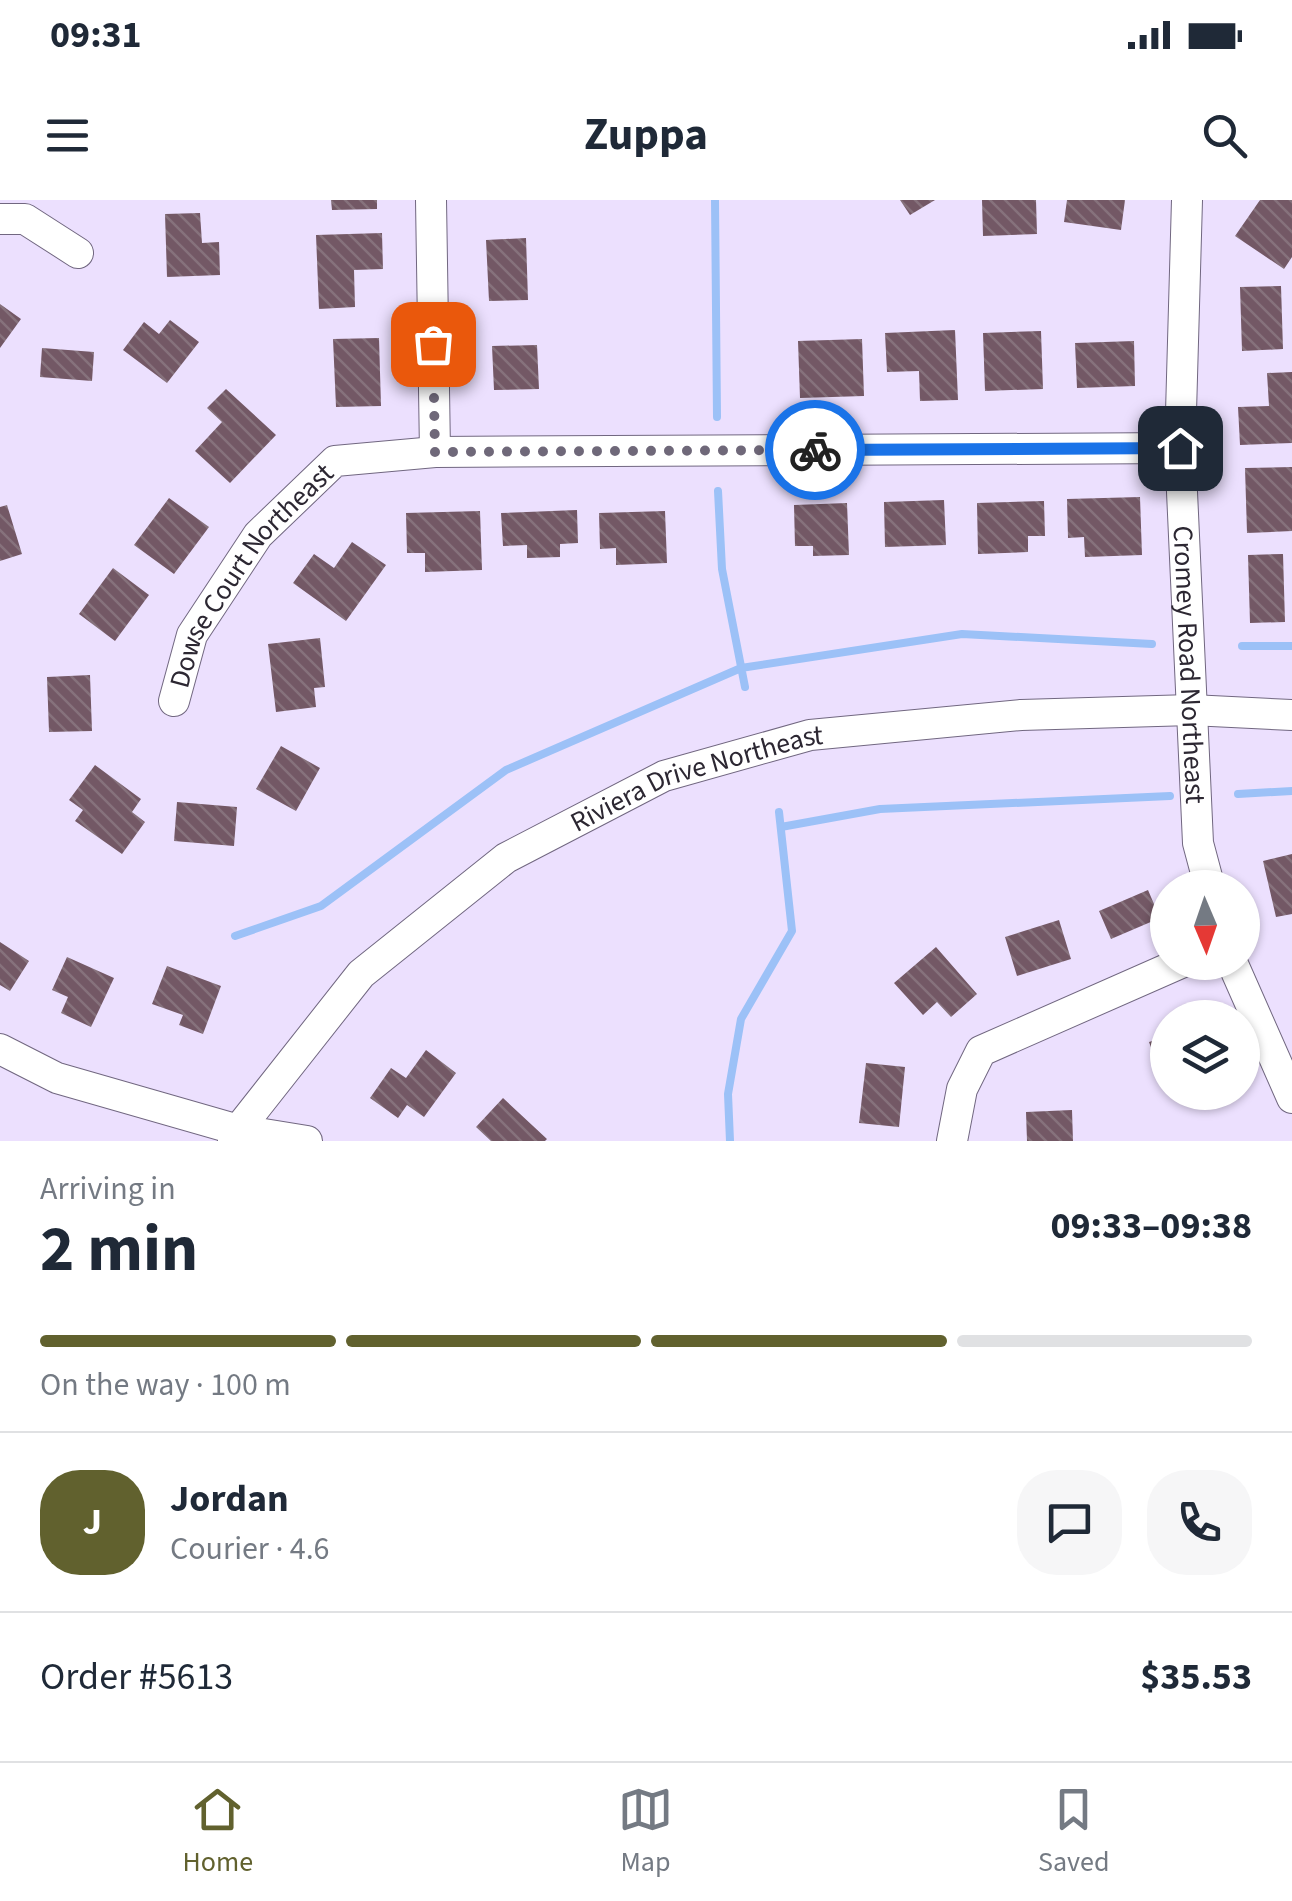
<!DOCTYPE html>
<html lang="en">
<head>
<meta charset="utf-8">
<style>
  :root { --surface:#fff; --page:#f6f6f7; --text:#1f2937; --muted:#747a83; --line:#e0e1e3; --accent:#61612e }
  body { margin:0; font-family:"Source Sans 3",sans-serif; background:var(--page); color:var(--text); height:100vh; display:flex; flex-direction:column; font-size:38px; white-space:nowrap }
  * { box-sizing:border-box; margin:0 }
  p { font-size:32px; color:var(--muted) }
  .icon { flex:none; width:55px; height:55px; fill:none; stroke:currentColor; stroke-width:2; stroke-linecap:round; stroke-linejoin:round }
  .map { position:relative; height:941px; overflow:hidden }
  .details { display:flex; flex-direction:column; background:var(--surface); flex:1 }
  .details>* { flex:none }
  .needle { width:65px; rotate:178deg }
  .controls { position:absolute; left:1150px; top:670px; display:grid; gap:20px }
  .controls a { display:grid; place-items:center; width:110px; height:110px; border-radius:50%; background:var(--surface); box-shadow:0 2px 8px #0004; font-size:50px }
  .pin { position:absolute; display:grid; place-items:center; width:85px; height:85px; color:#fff; margin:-42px; border-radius:20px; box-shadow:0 5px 15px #0006 }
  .courier { position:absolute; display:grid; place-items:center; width:100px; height:100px; margin:-50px; border:8px solid #1a73e8; border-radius:50%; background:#fff; color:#222; box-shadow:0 2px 12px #0007 }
  .head em { font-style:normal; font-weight:700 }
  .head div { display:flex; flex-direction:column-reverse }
  .head { display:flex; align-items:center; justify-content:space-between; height:170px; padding:0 40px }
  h1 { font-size:65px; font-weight:700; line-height:75px }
  .bar { display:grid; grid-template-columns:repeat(4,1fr); gap:15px 10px; align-content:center; height:120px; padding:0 40px }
  .bar i { height:12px; border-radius:8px; background:var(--line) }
  .bar .on { background:var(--accent) }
  .bar p { grid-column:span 4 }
  .line { display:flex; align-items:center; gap:25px; padding:0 40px; border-top:2px solid var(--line) }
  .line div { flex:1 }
  .round { display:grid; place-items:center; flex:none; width:105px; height:105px; border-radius:40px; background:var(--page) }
  .status { display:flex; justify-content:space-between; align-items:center; height:70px; padding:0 50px; background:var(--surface); direction:ltr }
  .status svg { height:28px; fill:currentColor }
  header { display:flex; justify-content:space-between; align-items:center; height:130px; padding:0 40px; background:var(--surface); font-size:45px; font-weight:700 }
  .menu { display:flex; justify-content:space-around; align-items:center; height:140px; border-top:2px solid var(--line); background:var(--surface); font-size:28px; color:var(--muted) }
  .menu a { display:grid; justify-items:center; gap:5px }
  .menu .on { color:var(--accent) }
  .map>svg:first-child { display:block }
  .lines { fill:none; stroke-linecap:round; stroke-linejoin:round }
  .stream { stroke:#9cc1f7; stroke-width:8 }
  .building { fill:url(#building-back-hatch) }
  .minor-casing { stroke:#716780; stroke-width:32 }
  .minor { stroke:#fff; stroke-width:30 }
  .done { stroke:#6f6879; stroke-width:10; stroke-dasharray:0 18 }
  .route { stroke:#1a73e8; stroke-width:12 }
  .labels { text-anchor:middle; stroke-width:10; stroke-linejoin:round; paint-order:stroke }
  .street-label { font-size:28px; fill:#2c2732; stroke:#ece0fe }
</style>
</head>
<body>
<div class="status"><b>09:31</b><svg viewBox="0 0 49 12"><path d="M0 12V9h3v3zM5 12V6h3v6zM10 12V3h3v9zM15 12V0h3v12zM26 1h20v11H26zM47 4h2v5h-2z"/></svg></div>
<header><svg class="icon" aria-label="menu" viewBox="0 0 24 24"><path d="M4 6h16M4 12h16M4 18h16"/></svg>Zuppa<svg class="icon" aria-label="search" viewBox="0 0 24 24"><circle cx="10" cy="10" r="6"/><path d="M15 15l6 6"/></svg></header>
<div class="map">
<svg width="1292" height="941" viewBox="0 0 1292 941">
  <defs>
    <pattern id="building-back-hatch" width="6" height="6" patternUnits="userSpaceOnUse" patternTransform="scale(2.5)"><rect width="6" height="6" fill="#735865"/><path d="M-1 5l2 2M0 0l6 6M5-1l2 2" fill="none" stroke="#86727c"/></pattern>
  </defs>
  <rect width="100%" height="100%" fill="#ece0fe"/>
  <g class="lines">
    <path class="stream" d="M715 0 717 217
      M718 291 722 369 745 487
      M1242 446H1292
      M1238 594 1292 591
      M781 627 880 609 1170 596
      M235 736 321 706 506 570 741 468 962 434 1152 444
      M730 941 728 894 741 819 792 731 779 612"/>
  </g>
  <path class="building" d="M331 0H377V9L332 10Z
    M900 0H935L910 15Z
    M982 0H1036L1037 34 983 36Z
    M1067 0H1125L1121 30 1064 22Z
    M1260 0H1292V57L1284 69 1235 36Z
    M200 13 202 43 219 42 220 75 167 77 165 14Z
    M382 33 383 69 354 70 355 107 319 109 316 35Z
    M526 38 528 100 489 101 486 40Z
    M1281 86 1283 149 1242 151 1240 87Z
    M0 104 21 119 0 148Z
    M170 120 199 142 167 183 123 150 144 122 159 134Z
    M955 130 958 200 920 201 919 171 887 172 885 133Z
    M1041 131 1043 189 985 191 983 133Z
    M379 138 381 206 336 207 333 139Z
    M862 139 864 196 800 198 798 141Z
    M1134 141 1135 186 1077 188 1075 143Z
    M537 145 539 189 494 190 492 146Z
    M42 148 94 152 92 181 40 177Z
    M1292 172V243L1240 245 1238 207 1269 206 1267 173Z
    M226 189 276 235 230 283 195 251 222 222 207 208Z
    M1292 267V331L1247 333 1245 268Z
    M1140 297 1142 355 1085 357 1084 337 1068 338 1067 299Z
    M169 298 209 327 174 374 134 345Z
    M944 300 946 345 885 347 884 302Z
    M1044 301 1045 336H1028V352L978 354 977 303Z
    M847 303 849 355 813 356V346H795L794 305Z
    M7 305 22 354 0 361V307Z
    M577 310 578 343 560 344V357L527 358V345L503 346 501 313Z
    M480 311 482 370 425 372V353H407L406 313Z
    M665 311 667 363 616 365V348L600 349 599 313Z
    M352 342 386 365 346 421 293 383 314 354 334 368Z
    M1283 354 1285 422 1250 423 1248 355Z
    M113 368 149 395 115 441 79 414Z
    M320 438 325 487 314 488 316 507 276 512 268 444Z
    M90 475 92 531 49 532 47 477Z
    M281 546 320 568 296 611 256 589Z
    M95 565 141 599 132 612 145 622 122 654 75 621 83 610 69 600Z
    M177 602 237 607 234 646 174 641Z
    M1292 654V714L1276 717 1263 661Z
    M1148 690 1160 718 1111 739 1099 711Z
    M1059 720 1071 759 1017 776 1005 737Z
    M0 742 29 761 10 791 0 785Z
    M936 747 977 794 951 817 937 802 923 815 894 783Z
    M67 757 114 778 91 827 61 813 68 797 52 790Z
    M167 766 221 786 203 834 179 825 183 815 152 804Z
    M1168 836V891H1167L1149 842Z
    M426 850 456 873 424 917 407 905 398 918 370 898 391 868 406 878Z
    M866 863 905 867 899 927 859 923Z
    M503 898 547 939 545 941H491L476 927Z
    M1072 910 1073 941H1027L1026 912Z"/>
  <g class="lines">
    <g class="minor-casing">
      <g id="minor">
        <path d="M431 0 435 252"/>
        <path id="s1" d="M1187 0 1180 248 1198 643 1210 688"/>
        <path d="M0 19H25L78 53"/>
        <path id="s2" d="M174 501 192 435 258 335 335 261 435 252 1180 248"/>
        <path d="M1232 762 1292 898"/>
        <path d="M0 849 57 878 238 930 307 941"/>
        <path id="s3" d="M233 941 238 930 361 774 506 658 664 576 810 535 1021 515 1191 510 1292 515"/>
        <path d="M952 941 962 889 981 851 1183 762"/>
      </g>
    </g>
    <use href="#minor" class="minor"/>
  </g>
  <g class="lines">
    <path class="done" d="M433 144 435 252 815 250"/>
    <path class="route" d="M815 250 1180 248"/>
  </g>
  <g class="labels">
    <g class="street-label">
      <text dy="10" stroke="none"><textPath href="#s2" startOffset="150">Dowse Court Northeast</textPath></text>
      <text dy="10" stroke="none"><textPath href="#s1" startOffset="465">Cromey Road Northeast</textPath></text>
      <text dy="10" stroke="none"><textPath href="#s3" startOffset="605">Riviera Drive Northeast</textPath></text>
    </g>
  </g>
</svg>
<div class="controls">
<a><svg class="needle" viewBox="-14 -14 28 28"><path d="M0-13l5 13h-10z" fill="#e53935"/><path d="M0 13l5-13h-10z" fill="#747a83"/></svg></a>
<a><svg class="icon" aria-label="layers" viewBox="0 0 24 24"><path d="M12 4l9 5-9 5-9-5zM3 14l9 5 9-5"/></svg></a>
</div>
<div class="pin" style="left:433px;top:144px;background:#ea580c"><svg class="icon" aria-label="bag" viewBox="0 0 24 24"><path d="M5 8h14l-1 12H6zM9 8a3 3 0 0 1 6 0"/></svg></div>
<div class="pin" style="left:1180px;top:248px;background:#1f2937"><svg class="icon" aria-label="home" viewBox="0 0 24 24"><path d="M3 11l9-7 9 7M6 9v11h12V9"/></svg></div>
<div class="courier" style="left:815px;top:250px"><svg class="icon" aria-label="bike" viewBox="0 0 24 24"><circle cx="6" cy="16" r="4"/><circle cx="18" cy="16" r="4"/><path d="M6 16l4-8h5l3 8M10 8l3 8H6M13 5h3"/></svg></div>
</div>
<section class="details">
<div class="head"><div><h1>2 min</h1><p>Arriving in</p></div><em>09:33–09:38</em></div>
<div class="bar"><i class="on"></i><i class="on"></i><i class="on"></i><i></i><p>On the way · 100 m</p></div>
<div class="line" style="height:180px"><b class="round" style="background:var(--accent);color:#fff">J</b><div><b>Jordan</b><p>Courier · 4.6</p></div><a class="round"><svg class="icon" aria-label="chat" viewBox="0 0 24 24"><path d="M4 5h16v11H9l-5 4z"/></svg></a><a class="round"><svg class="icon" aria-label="phone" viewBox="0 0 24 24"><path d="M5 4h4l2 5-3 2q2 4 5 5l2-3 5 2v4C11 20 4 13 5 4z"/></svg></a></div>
<div class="line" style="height:130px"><div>Order #5613</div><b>$35.53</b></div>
</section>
<nav class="menu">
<a class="on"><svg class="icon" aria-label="home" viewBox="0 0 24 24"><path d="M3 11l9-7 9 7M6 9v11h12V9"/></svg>Home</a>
<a><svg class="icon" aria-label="map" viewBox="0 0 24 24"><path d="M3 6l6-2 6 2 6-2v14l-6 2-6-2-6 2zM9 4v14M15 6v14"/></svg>Map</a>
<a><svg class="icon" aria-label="saved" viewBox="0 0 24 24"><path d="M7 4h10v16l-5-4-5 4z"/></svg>Saved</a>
</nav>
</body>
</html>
